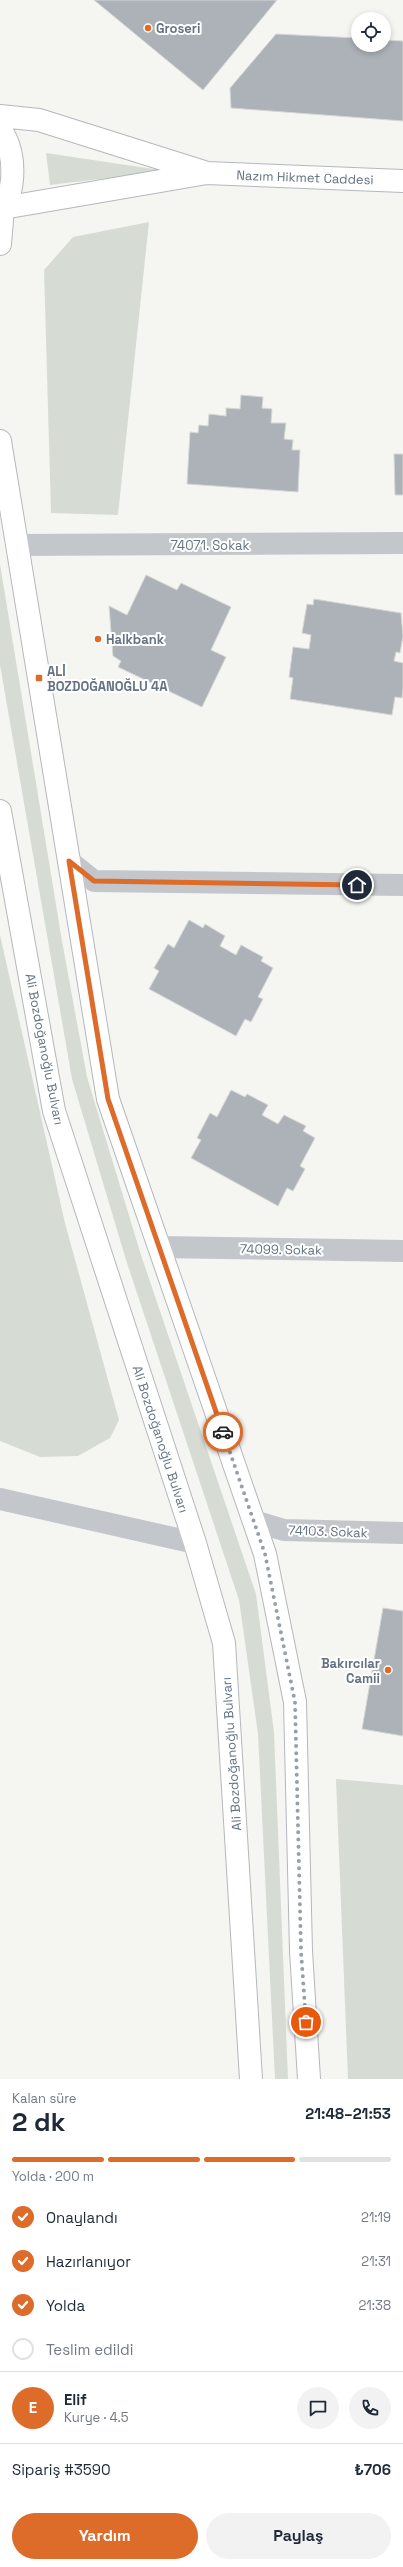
<!DOCTYPE html>
<html lang="tr">
<head>
<meta charset="utf-8">
<style>
  :root { --surface:#fff; --page:#f2f2f3; --text:#1f2937; --muted:#747a83; --line:#e0e1e3; --accent:#dd6b2a }
  body { margin:0; font-family:"Space Grotesk",sans-serif; background:var(--page); color:var(--text); height:100vh; display:flex; flex-direction:column; font-size:15px; white-space:nowrap }
  * { box-sizing:border-box; margin:0 }
  p { font-size:13px; color:var(--muted) }
  .icon { flex:none; width:22px; height:22px; fill:none; stroke:currentColor; stroke-width:2; stroke-linecap:round; stroke-linejoin:round }
  .map { position:relative; height:2079px; overflow:hidden }
  .details { display:flex; flex-direction:column; background:var(--surface); flex:1 }
  .details>* { flex:none }
  .fabs { position:absolute; left:351px; top:12px; display:grid; gap:8px }
  .fabs a { display:grid; place-items:center; width:40px; height:40px; border-radius:50%; background:var(--surface); box-shadow:0 2px 6px #0003; font-size:20px }
  .pin { position:absolute; display:grid; place-items:center; width:34px; height:34px; color:#fff; margin:-17px; border:2px solid #fff; border-radius:50%; box-shadow:0 1px 4px #0007 }
  .courier { position:absolute; display:grid; place-items:center; width:40px; height:40px; margin:-20px; border:3px solid #dd6b2a; border-radius:50%; background:#fff; color:#222; box-shadow:0 1px 5px #0007 }
  .overview em { font-style:normal; font-weight:700 }
  .overview div { display:flex; flex-direction:column-reverse }
  .overview { display:flex; align-items:center; justify-content:space-between; height:68px; padding:0 12px }
  h1 { font-size:26px; font-weight:700; line-height:30px }
  .bar { display:grid; grid-template-columns:repeat(4,1fr); gap:6px 4px; align-content:center; height:48px; padding:0 12px }
  .bar i { height:5px; border-radius:3px; background:var(--line) }
  .bar .selected { background:var(--accent) }
  .bar p { grid-column:span 4 }
  .line { display:flex; align-items:center; gap:10px; padding:0 12px; border-top:1px solid var(--line) }
  .line div { flex:1 }
  .round { display:grid; place-items:center; flex:none; width:42px; height:42px; border-radius:21px; background:var(--page) }
  ol { padding:0 12px; list-style:none }
  li { display:flex; align-items:center; gap:12px; height:44px }
  li p { margin-inline-start:auto }
  li .icon { padding:4px; border-radius:50%; background:var(--accent); color:#fff; stroke-width:4 }
  li:last-child { color:var(--muted) }
  li i { width:22px; height:22px; border:2px solid var(--line); border-radius:50% }
  .action { display:flex; gap:8px; margin-top:auto; padding:8px 12px }
  .action a { flex:1; height:46px; border-radius:24px; background:var(--accent); color:#fff; font-size:16px; font-weight:700; line-height:46px; text-align:center }
  .action a+a { background:var(--page); color:var(--text) }
  .map>svg:first-child { display:block }
  .green { fill:#d6dcd3 }
  .building { fill:#acb2b8; stroke:#d7d7d5 }
  .lines { fill:none; stroke-linecap:round; stroke-linejoin:round }
  .major-casing { stroke:#b4b8bc; stroke-width:24 }
  .minor { stroke:#c3c6ca; stroke-width:22 }
  .major { stroke:#fff; stroke-width:22 }
  .done { stroke:#97a0a9; stroke-width:4; stroke-dasharray:0 7.2 }
  .route { stroke:#dd6b2a; stroke-width:5 }
  .poi-dot { fill:#dd6b2a; stroke:#fff; stroke-width:1.5 }
  .labels { text-anchor:middle; stroke-width:4; stroke-linejoin:round; paint-order:stroke }
  .poi-label { font-size:13px; font-weight:bold; fill:#657282; stroke:#fff; text-anchor:start }
  .street-label { font-size:13px; fill:#657282; stroke:#fff }
</style>
</head>
<body>
<div class="map">
<svg width="403" height="2079" viewBox="0 0 403 2079">
  <rect width="100%" height="100%" fill="#f5f6f2"/>
  <path class="green" d="M46 153 167 171 50 185Z
    M149 222 118 515 51 513 44 270 73 237Z
    M0 564 62 941 87 1077 141 1255 256 1594 274 1732 288 2079H275L258 1734 239 1600 126 1260 72 1079 0 665Z
    M0 935 65 1223 119 1420 110 1438 78 1456 40 1457 0 1441Z
    M336 1779 403 1785V2079H348Z"/>
  <path class="building" d="M94 0H277L203 90Z
    M276 34 358 38V45H384V40L403 41V121L231 108 230 88Z
    M241 395 263 397 262 408 272 409 271 423H286L284 439 293 440 292 450H300L298 492 187 484 190 432 198 433 199 425 208 426 209 414 226 416V408L240 409Z
    M394 454H403V495H395Z
    M146 575 177 590 181 583 231 607 211 650 226 657 202 707 118 667 121 661 113 656 109 606 127 615Z
    M314 599 401 613 403 636 400 653 396 652 394 661 403 663V689L402 698 395 697 392 715 290 699 293 678 289 677 293 647 309 649 311 635 302 633 307 604 313 605Z
    M189 920 203 928 205 924 225 936 220 946 236 955 241 945 263 957 261 961 273 968 258 997 263 999 251 1022 245 1019 236 1036 149 989 159 971 154 968 168 944 174 948Z
    M231 1090 245 1097 247 1094 268 1105 262 1115 278 1124 284 1115 306 1126 303 1131 315 1138 300 1166 305 1169 293 1191 287 1188 278 1206 191 1158 201 1140 197 1138 210 1113 217 1117Z
    M383 1608 403 1611V1736L362 1729Z"/>
  <g class="lines">
    <g class="major-casing">
      <path id="major" d="M0 116 39 120 204 172
        M0 129C16 151 17 190 0 212
        M3 208 207 173 403 181
        M0 244 3 208
        M0 441 108 1099 265 1554 295 1702 301 1951 309 2079
        M0 811 54 1111 195 1543 224 1643 251 2079"/>
    </g>
    <path class="minor" d="M18 545 403 543
      M69 861 94 881 403 885
      M159 1247 403 1251
      M0 1499 195 1543
      M254 1521 284 1530 403 1533"/>
    <use href="#major" class="major"/>
  </g>
  <g class="lines">
    <path class="done" d="M223 1432 265 1554 295 1702 301 1951 306 2022"/>
    <path class="route" d="M223 1432 108 1099 69 861 94 881 357 885"/>
  </g>
  <g class="poi-dot">
    <circle cx="148" cy="28" r="4"/>
    <circle cx="98" cy="639" r="4"/>
    <rect x="35" y="674" width="8" height="8" rx="2"/>
    <circle cx="388" cy="1670" r="4"/>
  </g>
  <g class="labels">
    <g class="poi-label">
      <text x="156" y="33">Groseri</text>
      <text x="106" y="644">Halkbank</text>
      <text x="47" y="676">ALİ<tspan x="47" dy="15">BOZDOĞANOĞLU 4A</tspan></text>
      <text x="380" y="1668" text-anchor="end">Bakırcılar<tspan x="380" dy="15">Camii</tspan></text>
    </g>
    <g class="street-label">
      <text transform="translate(305 177) rotate(2)" y="5">Nazım Hikmet Caddesi</text>
      <text x="210" y="550">74071. Sokak</text>
      <text transform="translate(45 1049) rotate(79)" y="5">Ali Bozdoğanoğlu Bulvarı</text>
      <text transform="translate(281 1249) rotate(1)" y="5">74099. Sokak</text>
      <text transform="translate(161 1439) rotate(72)" y="5">Ali Bozdoğanoğlu Bulvarı</text>
      <text transform="translate(328 1531) rotate(2)" y="5">74103. Sokak</text>
      <text transform="translate(231 1754) rotate(-94)" y="5">Ali Bozdoğanoğlu Bulvarı</text>
    </g>
  </g>
</svg>
<div class="fabs">
<a><svg class="icon" aria-label="locate" viewBox="0 0 24 24"><circle cx="12" cy="12" r="6"/><path d="M12 2v4M12 18v4M2 12h4M18 12h4"/></svg></a>
</div>
<div class="pin" style="left:306px;top:2022px;background:#ea580c"><svg class="icon" aria-label="bag" viewBox="0 0 24 24"><path d="M5 8h14l-1 12H6zM9 8a3 3 0 0 1 6 0"/></svg></div>
<div class="pin" style="left:357px;top:885px;background:#1f2937"><svg class="icon" aria-label="home" viewBox="0 0 24 24"><path d="M3 11l9-7 9 7M6 9v11h12V9"/></svg></div>
<div class="courier" style="left:223px;top:1432px"><svg class="icon" aria-label="car" viewBox="0 0 24 24"><path d="M5 17H2v-5l4-1 3-4h7l3 4 3 1v5h-3M9 17h6M6 11h13"/><circle cx="7" cy="17" r="2"/><circle cx="17" cy="17" r="2"/></svg></div>
</div>
<section class="details">
<div class="overview"><div><h1>2 dk</h1><p>Kalan süre</p></div><em>21:48–21:53</em></div>
<div class="bar"><i class="selected"></i><i class="selected"></i><i class="selected"></i><i></i><p>Yolda · 200 m</p></div>
<ol>
<li><svg class="icon" aria-label="check" viewBox="0 0 24 24"><path d="M5 12l5 5 9-10"/></svg>Onaylandı<p>21:19</p></li>
<li><svg class="icon" aria-label="check" viewBox="0 0 24 24"><path d="M5 12l5 5 9-10"/></svg>Hazırlanıyor<p>21:31</p></li>
<li><svg class="icon" aria-label="check" viewBox="0 0 24 24"><path d="M5 12l5 5 9-10"/></svg>Yolda<p>21:38</p></li>
<li><i></i>Teslim edildi</li>
</ol>
<div class="line" style="height:72px"><b class="round" style="background:var(--accent);color:#fff">E</b><div><b>Elif</b><p>Kurye · 4.5</p></div><a class="round"><svg class="icon" aria-label="chat" viewBox="0 0 24 24"><path d="M4 5h16v11H9l-5 4z"/></svg></a><a class="round"><svg class="icon" aria-label="phone" viewBox="0 0 24 24"><path d="M5 4h4l2 5-3 2q2 4 5 5l2-3 5 2v4C11 20 4 13 5 4z"/></svg></a></div>
<div class="line" style="height:52px"><div>Sipariş #3590</div><b>₺706</b></div>
<div class="action"><a>Yardım</a><a>Paylaş</a></div>
</section>
</body>
</html>
